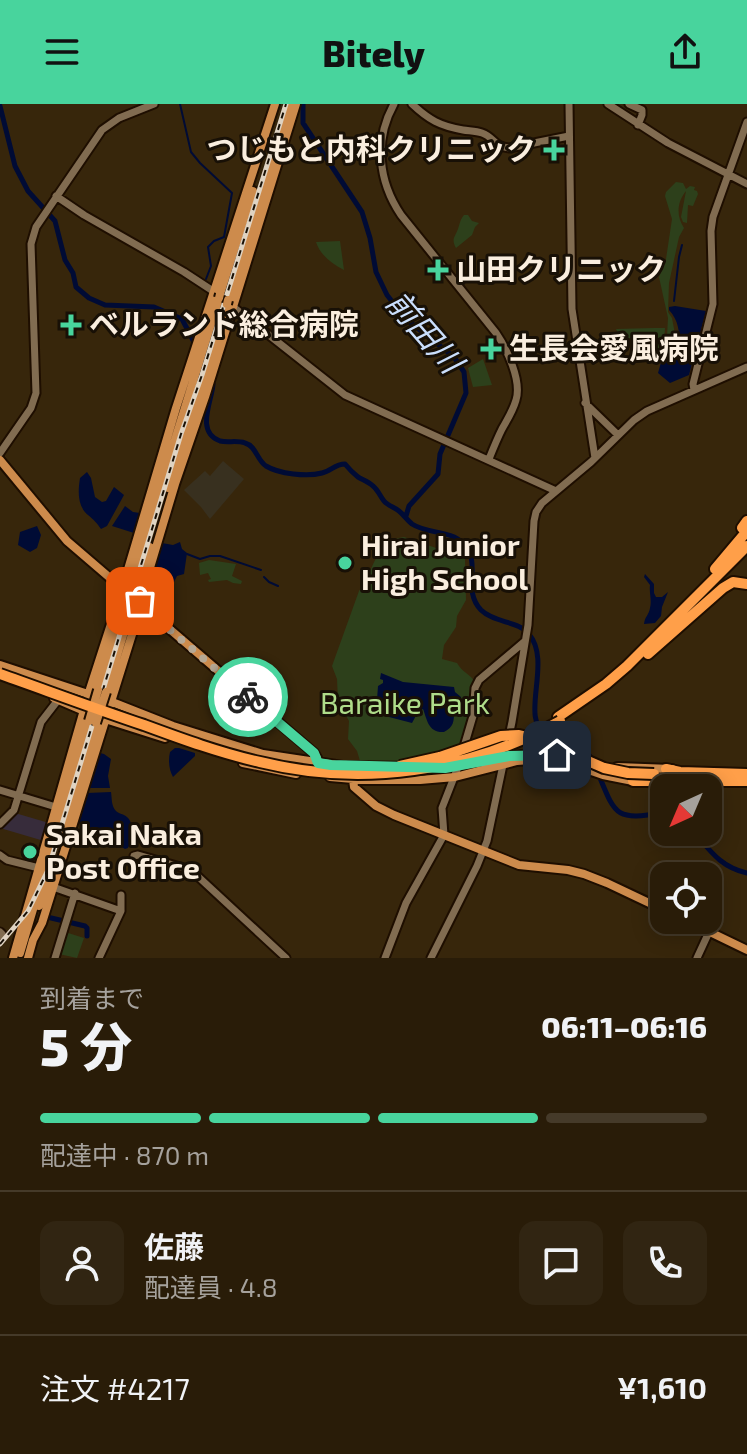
<!DOCTYPE html>
<html lang="ja">
<head>
<meta charset="utf-8">
<style>
  :root { --surface:#291c08; --page:#312512; --text:#f1f3f6; --muted:#a5a19c; --line:#453a29; --accent:#48d49d }
  body { margin:0; font-family:"Exo 2","Noto Sans JP",sans-serif; background:var(--page); color:var(--text); height:100vh; display:flex; flex-direction:column; font-size:30px; white-space:nowrap }
  * { box-sizing:border-box; margin:0 }
  p { font-size:26px; color:var(--muted) }
  .icon { flex:none; width:44px; height:44px; fill:none; stroke:currentColor; stroke-width:2; stroke-linecap:round; stroke-linejoin:round }
  .map { position:relative; height:854px; overflow:hidden }
  .panel { display:flex; flex-direction:column; background:var(--surface); flex:1 }
  .panel>* { flex:none }
  .needle { width:52px; rotate:224deg }
  .buttons { position:absolute; left:650px; top:670px; display:grid; gap:16px }
  .buttons a { display:grid; place-items:center; width:72px; height:72px; border-radius:16px; background:var(--surface); box-shadow:0 4px 20px #0003,0 0 0 2px var(--line); font-size:40px }
  .pin { position:absolute; display:grid; place-items:center; width:68px; height:68px; color:#fff; margin:-34px; border-radius:16px; box-shadow:0 4px 12px #0006 }
  .courier { position:absolute; display:grid; place-items:center; width:80px; height:80px; margin:-40px; border:6px solid #48d49d; border-radius:50%; background:#fff; color:#222; box-shadow:0 2px 10px #0007 }
  .summary em { font-style:normal; font-weight:800 }
  .summary div { display:flex; flex-direction:column-reverse }
  .summary { display:flex; align-items:center; justify-content:space-between; height:136px; padding:0 40px }
  h1 { font-size:52px; font-weight:800; line-height:60px }
  .bar { display:grid; grid-template-columns:repeat(4,1fr); gap:12px 8px; align-content:center; height:96px; padding:0 40px }
  .bar i { height:10px; border-radius:6px; background:var(--line) }
  .bar .on { background:var(--accent) }
  .bar p { grid-column:span 4 }
  .line { display:flex; align-items:center; gap:20px; padding:0 40px; border-top:2px solid var(--line) }
  .line div { flex:1 }
  .round { display:grid; place-items:center; flex:none; width:84px; height:84px; border-radius:16px; background:var(--page) }
  header { display:flex; justify-content:space-between; align-items:center; height:104px; padding:0 40px; background:var(--accent); color:#111; font-size:36px; font-weight:800 }
  .map>svg:first-child { display:block }
  .industrial { fill:#38301f }
  .medical { fill:#372c3b }
  .green { fill:#2d401b }
  .water { fill:#000b35 }
  .lines { fill:none; stroke-linecap:round; stroke-linejoin:round }
  .stream { stroke:#000b35; stroke-width:2 }
  .river { stroke:#000b35; stroke-width:5 }
  .secondary-casing { stroke:#1e0e00; stroke-width:11 }
  .primary-casing { stroke:#1e0e00; stroke-width:12 }
  .highway-casing { stroke:#1e0e00; stroke-width:14 }
  .secondary { stroke:#816c51; stroke-width:7 }
  .primary { stroke:#cd8b4c; stroke-width:8 }
  .highway { stroke:#ff9f49; stroke-width:10 }
  .rail-casing { stroke:#dfd3c2; stroke-width:5 }
  .rail { stroke:#181006; stroke-width:2; stroke-dasharray:6; stroke-linecap:butt }
  .primary-bridge-casing { stroke:#1e0e00; stroke-width:12; stroke-linecap:butt }
  .highway-bridge-casing { stroke:#1e0e00; stroke-width:14; stroke-linecap:butt }
  .primary-bridge { stroke:#cd8b4c; stroke-width:8 }
  .highway-bridge { stroke:#ff9f49; stroke-width:10 }
  .done { stroke:#b6a895; stroke-width:8; stroke-dasharray:0 14.4 }
  .route { stroke:#48d49d; stroke-width:10 }
  .poi-dot { fill:#48d49d; stroke:#181006; stroke-width:3 }
  .labels { text-anchor:middle; stroke-width:6; stroke-linejoin:round; paint-order:stroke }
  .poi-label { font-size:30px; font-weight:bold; fill:#faeedf; stroke:#181006; text-anchor:start }
  .park-label { font-size:30px; fill:#afdc8a; stroke:#181006 }
  .water-label { font-size:32px; font-style:italic; fill:#cadefc; stroke:#181006 }
</style>
</head>
<body>
<header><svg class="icon" aria-label="menu" viewBox="0 0 24 24"><path d="M4 6h16M4 12h16M4 18h16"/></svg>Bitely<svg class="icon" aria-label="share" viewBox="0 0 24 24"><path d="M12 15V3M7 8l5-5 5 5M5 13v7h14v-7"/></svg></header>
<div class="map">
<svg width="747" height="854" viewBox="0 0 747 854">
  <rect width="100%" height="100%" fill="#37260b"/>
  <path class="industrial" d="M223 357 244 375 210 415 201 403 184 386 205 367 210 372Z"/>
  <path class="medical" d="M15 709 49 719 44 737 0 724Z"/>
  <path class="green" d="M676 78 683 79 686 85 690 82 695 83 694 86 697 87 698 90 693 102 688 101 687 119 683 118 681 113 686 87C677 98 676 112 684 124L679 133 669 179 668 208 672 214 677 241 671 247 661 251 667 232 668 214 659 173 666 155 672 115 665 92 666 88Z
    M464 111H468L472 117 479 119 475 123 472 131 456 144C451 135 455 133 458 125 460 119 460 116 464 111Z
    M340 137 344 166C332 160 320 151 316 138Z
    M654 224H665L664 237 657 247 642 242 631 234 621 235 616 225Z
    M483 255 492 281 473 283 468 264Z
    M404 433 442 446H449L454 442 461 448 465 455 466 496 457 512 456 523 444 541 442 555 457 559C462 568 470 570 476 579L472 606 458 656 360 657 357 647 348 635 349 617 338 597 337 575 332 562 359 487C374 468 375 436 404 433Z
    M209 456 236 460 232 472 242 477 241 480 233 479 227 476 209 478 208 476 211 475 208 469 200 471 199 459Z
    M65 828 84 834 77 854 59 850Z"/>
  <path class="water" d="M675 202 706 207 689 271 670 279 658 269 662 255 680 241C679 227 679 217 669 206V203Z
    M87 368 91 374 95 393 102 398 106 397 114 383 124 391 107 422 101 425C97 419 94 416 88 411 77 402 78 387 80 374Z
    M125 402 133 408 140 409 134 429 112 422Z
    M37 422 41 431 37 444 30 448 18 441 20 428Z
    M180 438 182 445 187 449 184 470 177 472 174 478 153 465 162 439 173 441Z
    M645 470 654 480V489L656 493H662L668 488 662 503 661 512 655 519 644 520C645 512 649 511 650 504 652 496 649 489 650 481L644 473Z
    M381 569 403 578 454 583 455 588 461 593 460 605 454 607C454 617 454 623 444 628 428 629 427 615 423 605L418 608 412 619 389 613 385 610 387 597 377 596 378 582 383 579V576L380 575Z
    M175 644H179L195 649V652L173 673C169 666 168 656 170 648Z
    M100 649 104 650 111 655 108 672 110 684H89Z
    M111 688C112 694 111 702 116 707 119 710 124 710 127 713 135 720 132 736 128 744L125 745 106 733 85 723 77 718 87 689Z"/>
  <g class="lines">
    <path class="stream" d="M180 0 191 48 200 59 232 89 224 133 214 137 208 143 211 162 206 175
      M674 197 679 153 682 141
      M187 450 200 455 210 452H220L261 466
      M264 473 269 478 278 482"/>
    <path class="river" d="M303 0V19L362 108 370 134 376 168 387 191 406 215 454 253 464 268 466 289 440 350 438 370 409 402 406 412
      M0 2 15 62 28 87 55 117 65 156 73 169 76 183 89 194 105 201 154 203 182 215 194 238
      M213 280C212 297 195 328 220 337 228 339 237 336 245 339 256 342 257 356 266 362 279 370 307 373 322 369 331 367 335 360 345 360 349 365 353 369 358 373 363 376 369 378 373 382 378 386 380 392 384 397 388 402 394 403 399 407 404 411 407 416 412 420 427 430 450 426 463 439 483 459 461 485 481 506 494 519 519 517 529 530 553 559 518 615 547 632 557 638 571 637 582 641L593 657
      M598 669C616 713 615 716 664 709
      M694 728C711 748 721 763 747 769
      M47 813 85 822 87 824V832"/>
    <g class="secondary-casing">
      <path id="secondary" d="M394 0C374 36 378 77 401 111L496 229C507 245 522 277 516 296 513 307 507 316 502 325 497 335 493 345 489 355
        M412 0C429 16 440 22 463 26 469 27 476 27 482 29 494 33 494 43 509 44L569 32
        M569 0 572 205 595 354
        M608 0 668 39 747 80
        M629 0 642 6V11L638 21
        M56 92 84 111 184 168 213 187 345 291 556 387
        M694 286 693 280 713 200 711 127 713 113 747 18
        M585 299 618 331
        M0 349 31 304 36 289 31 140 36 123 102 26 119 14 154 0
        M463 646 473 612 475 584 479 576 524 538
        M0 686 56 703
        M0 720 14 706 41 618 58 596
        M0 751 7 756 39 764
        M134 752 138 751 191 766 286 854
        M53 783 121 807
        M0 828 2 830 0 832
        M55 854 75 789
        M99 854 121 807V791
        M385 854 406 799 444 731 442 704 460 658
        M431 854 477 762 487 737 512 618 528 521 534 417 536 408 542 399 591 358 634 316 647 307 747 263
        M697 854 709 828"/>
    </g>
    <g class="primary-casing">
      <path id="primary" d="M220 190 253 87
        M228 196 290 0
        M0 356 67 437 314 649 317 654 318 663
        M168 384 227 200
        M128 487 219 194
        M135 492 150 443
        M0 561 94 592
        M98 586 126 493
        M106 588 133 498
        M54 594 89 609
        M107 596 173 622 263 650 349 663 352 667 354 683 376 702 394 711 519 761 568 766 584 770 607 779 664 806
        M102 614 165 634
        M243 659 296 670
        M348 662 406 663
        M452 663 521 651
        M617 663 672 665
        M330 673 365 676H420L455 673 517 657 543 655 568 659 603 671 638 678
        M64 726 96 619
        M39 802 53 762
        M685 816 747 846
        M20 849 89 617
        M13 854 90 585 121 489 176 304 275 0
        M28 854 33 836 42 819 134 524 146 477 175 380 205 293 296 0"/>
    </g>
    <g class="highway-casing">
      <path id="highway" d="M742 424 747 417
        M715 465 747 427
        M648 550 723 484 733 478 747 480
        M558 613 606 580 627 562 747 442
        M666 665 680 668 747 670
        M633 677H747"/>
    </g>
    <use href="#secondary" class="secondary"/>
    <use href="#primary" class="primary"/>
    <use href="#highway" class="highway"/>
    <g class="rail-casing">
      <path id="rail" d="M0 840 28 807 48 766 181 330 202 271 286 0"/>
    </g>
    <use href="#rail" class="rail"/>
    <g class="primary-bridge-casing">
      <path id="primary-bridge" d="M219 194 220 190
        M227 200 228 196
        M123 492 126 484
        M136 501 137 494
        M89 617 98 586
        M96 619 106 588"/>
    </g>
    <g class="highway-bridge-casing">
      <path id="highway-bridge" d="M0 570C48 587 96 605 144 621 182 635 220 649 260 658 362 683 468 668 560 617
        M400 662 440 653 501 632 519 631 540 636 604 664 628 669 654 670"/>
    </g>
    <use href="#primary-bridge" class="primary-bridge"/>
    <use href="#highway-bridge" class="highway-bridge"/>
  </g>
  <g class="lines">
    <path class="done" d="M140 497V500L248 593"/>
    <path class="route" d="M248 593 314 649 318 659 331 661 445 664 509 652 557 651"/>
  </g>
  <g class="poi-dot">
    <path d="M550 34h8v8h8v8h-8v8h-8v-8h-8v-8h8z"/>
    <path d="M434 154h8v8h8v8h-8v8h-8v-8h-8v-8h8z"/>
    <path d="M67 209h8v8h8v8h-8v8h-8v-8h-8v-8h8z"/>
    <path d="M487 233h8v8h8v8h-8v8h-8v-8h-8v-8h8z"/>
    <circle cx="345" cy="459" r="8"/>
    <circle cx="30" cy="748" r="8"/>
  </g>
  <g class="labels">
    <g class="poi-label">
      <text x="536" y="56" text-anchor="end">つじもと内科クリニック</text>
      <text x="456" y="176">山田クリニック</text>
      <text x="89" y="231">ベルランド総合病院</text>
      <text x="509" y="255">生長会愛風病院</text>
      <text x="361" y="452">Hirai Junior<tspan x="361" dy="34">High School</tspan></text>
      <text x="46" y="741">Sakai Naka<tspan x="46" dy="34">Post Office</tspan></text>
    </g>
    <g class="park-label">
      <text x="405" y="610">Baraike Park</text>
    </g>
    <g class="water-label">
      <text transform="translate(424 228) rotate(49)" y="11">前田川</text>
    </g>
  </g>
</svg>
<div class="buttons">
<a><svg class="needle" viewBox="-14 -14 28 28"><path d="M0-13l5 13h-10z" fill="#e53935"/><path d="M0 13l5-13h-10z" fill="#a5a19c"/></svg></a>
<a><svg class="icon" aria-label="locate" viewBox="0 0 24 24"><circle cx="12" cy="12" r="6"/><path d="M12 2v4M12 18v4M2 12h4M18 12h4"/></svg></a>
</div>
<div class="pin" style="left:140px;top:497px;background:#ea580c"><svg class="icon" aria-label="bag" viewBox="0 0 24 24"><path d="M5 8h14l-1 12H6zM9 8a3 3 0 0 1 6 0"/></svg></div>
<div class="pin" style="left:557px;top:651px;background:#1f2937"><svg class="icon" aria-label="home" viewBox="0 0 24 24"><path d="M3 11l9-7 9 7M6 9v11h12V9"/></svg></div>
<div class="courier" style="left:248px;top:593px"><svg class="icon" aria-label="bike" viewBox="0 0 24 24"><circle cx="6" cy="16" r="4"/><circle cx="18" cy="16" r="4"/><path d="M6 16l4-8h5l3 8M10 8l3 8H6M13 5h3"/></svg></div>
</div>
<section class="panel">
<div class="summary"><div><h1>5 分</h1><p>到着まで</p></div><em>06:11–06:16</em></div>
<div class="bar"><i class="on"></i><i class="on"></i><i class="on"></i><i></i><p>配達中 · 870 m</p></div>
<div class="line" style="height:144px"><a class="round"><svg class="icon" aria-label="person" viewBox="0 0 24 24"><circle cx="12" cy="8" r="4"/><path d="M4 21q1-7 8-7t8 7"/></svg></a><div><b>佐藤</b><p>配達員 · 4.8</p></div><a class="round"><svg class="icon" aria-label="chat" viewBox="0 0 24 24"><path d="M4 5h16v11H9l-5 4z"/></svg></a><a class="round"><svg class="icon" aria-label="phone" viewBox="0 0 24 24"><path d="M5 4h4l2 5-3 2q2 4 5 5l2-3 5 2v4C11 20 4 13 5 4z"/></svg></a></div>
<div class="line" style="height:104px"><div>注文 #4217</div><b>¥1,610</b></div>
</section>
</body>
</html>
